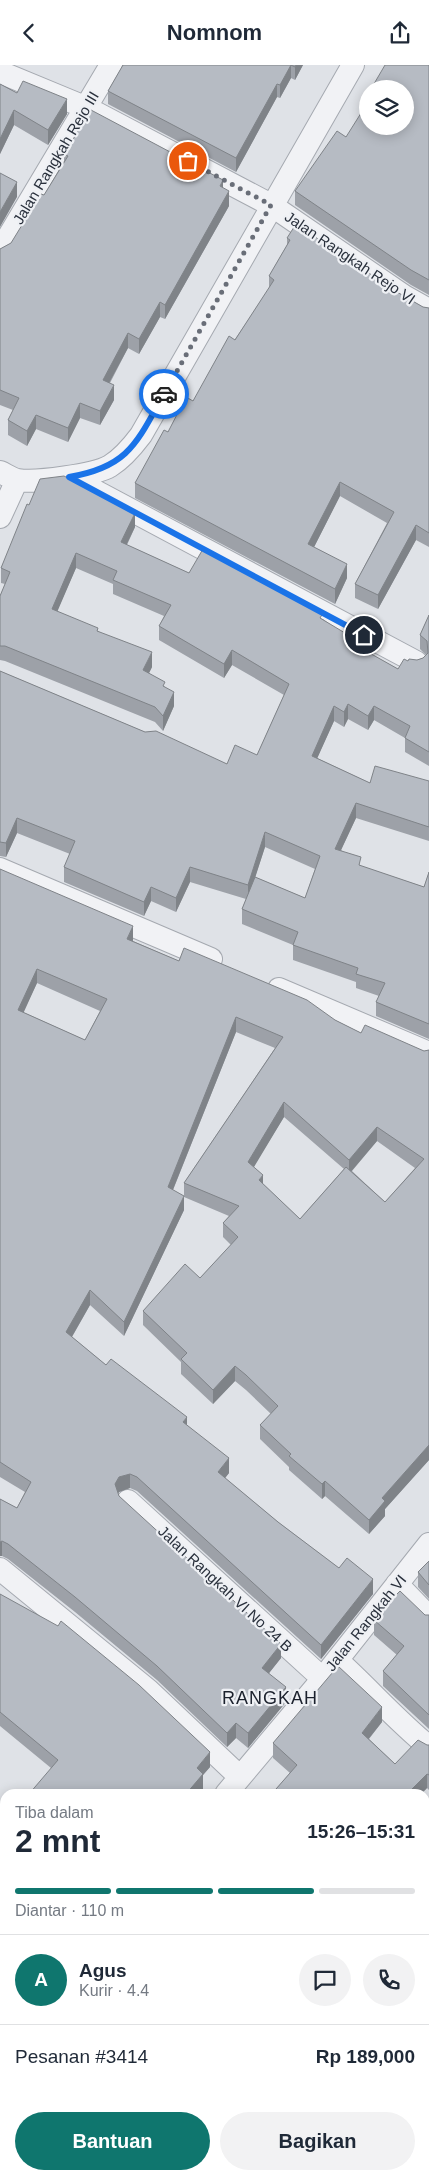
<!DOCTYPE html>
<html lang="id">
<head>
<meta charset="utf-8">
<style>
  :root { --surface:#fff; --page:#f2f2f3; --text:#1f2937; --muted:#747a83; --line:#e0e1e3; --accent:#0f766e }
  body { margin:0; font-family:Arial,sans-serif; background:var(--page); color:var(--text); height:100vh; display:flex; flex-direction:column; font-size:19px; white-space:nowrap }
  * { box-sizing:border-box; margin:0 }
  p { font-size:16px; color:var(--muted) }
  .icon { flex:none; width:28px; height:28px; fill:none; stroke:currentColor; stroke-width:2; stroke-linecap:round; stroke-linejoin:round }
  .map { position:relative; flex:1; overflow:hidden }
  .drawer { position:absolute; left:0px; top:1724px; width:430px; height:391px; display:flex; flex-direction:column; background:var(--surface); border-radius:15px 15px 0 0; box-shadow:0 2px 12px #0003 }
  .drawer>* { flex:none }
  .buttons { position:absolute; left:359px; top:15px; display:grid; gap:10px }
  .buttons a { display:grid; place-items:center; width:55px; height:55px; border-radius:50%; background:var(--surface); box-shadow:0 2px 12px #0003; font-size:25px }
  .pin { position:absolute; display:grid; place-items:center; width:42px; height:42px; color:#fff; margin:-21px; border:2px solid #fff; border-radius:50%; box-shadow:0 1px 5px #0007 }
  .courier { position:absolute; display:grid; place-items:center; width:50px; height:50px; margin:-25px; border:4px solid #1a73e8; border-radius:50%; background:#fff; color:#222; box-shadow:0 1px 6px #0007 }
  .head em { font-style:normal; font-weight:600 }
  .head div { display:flex; flex-direction:column-reverse }
  .head { display:flex; align-items:center; justify-content:space-between; height:85px; padding:0 15px }
  h1 { font-size:32px; font-weight:600; line-height:38px }
  .bar { display:grid; grid-template-columns:repeat(4,1fr); gap:8px 5px; align-content:center; height:60px; padding:0 15px }
  .bar i { height:6px; border-radius:4px; background:var(--line) }
  .bar .on { background:var(--accent) }
  .bar p { grid-column:span 4 }
  .line { display:flex; align-items:center; gap:12px; padding:0 15px; border-top:1px solid var(--line) }
  .line div { flex:1 }
  .round { display:grid; place-items:center; flex:none; width:52px; height:52px; border-radius:26px; background:var(--page) }
  .action { display:flex; gap:10px; margin-top:auto; padding:10px 15px }
  .action a { flex:1; height:58px; border-radius:30px; background:var(--accent); color:#fff; font-size:20px; font-weight:600; line-height:58px; text-align:center }
  .action a+a { background:var(--page); color:var(--text) }
  header { display:flex; justify-content:space-between; align-items:center; height:65px; padding:0 15px; background:var(--surface); font-size:22px; font-weight:600 }
  .map>svg:first-child { display:block }
  .lines { fill:none; stroke-linecap:round; stroke-linejoin:round }
  .service-casing { stroke:#a5a9b0; stroke-width:12 }
  .minor-casing { stroke:#a5a9b0; stroke-width:24 }
  .service { stroke:#f1f2f5; stroke-width:11 }
  .minor { stroke:#f1f2f5; stroke-width:22 }
  .wall { fill:#9da1a8; fill-rule:evenodd }
  .shaded-wall { fill:#7f8388 }
  .building { fill:#b6bbc3; stroke:#7f8388; fill-rule:evenodd }
  .done { stroke:#696e78; stroke-width:5; stroke-dasharray:0 9 }
  .route { stroke:#1a73e8; stroke-width:6 }
  .labels { text-anchor:middle; stroke-width:4.5; stroke-linejoin:round; paint-order:stroke }
  .street-label { font-size:15px; fill:#29303c; stroke:#eef0f4 }
  .quarter-label { font-size:18px; letter-spacing:1px; fill:#1b212d; stroke:#eef0f4 }
</style>
</head>
<body>
<header><svg class="icon" aria-label="back" viewBox="0 0 24 24"><path d="M15 5l-7 7 7 7"/></svg>Nomnom<svg class="icon" aria-label="share" viewBox="0 0 24 24"><path d="M12 15V3M7 8l5-5 5 5M5 13v7h14v-7"/></svg></header>
<div class="map">
<svg width="429" height="2114" viewBox="0 0 429 2114">
  <rect width="100%" height="100%" fill="#dfe2e7"/>
  <g class="lines">
    <g class="service-casing">
      <path id="service" d="M169 2110 173 2114"/>
    </g>
    <g class="minor-casing">
      <path id="minor" d="M0 7 87 43 271 140 404 231 429 245
        M0 186 111 0
        M0 407C5 409 12 414 18 415 35 418 95 410 110 401 123 393 132 382 141 370L353 0
        M69 412 416 597
        M0 452 17 415
        M0 804 211 894
        M279 924 429 988
        M128 1436 322 1613
        M0 1504 148 1625 240 1712
        M397 1519 429 1552
        M337 1595C368 1623 396 1655 429 1682
        M226 1729 315 1623 429 1479
        M0 1997 5 1991"/>
    </g>
    <use href="#service" class="service"/>
    <use href="#minor" class="minor"/>
  </g>
  <path class="wall" d="M123 0H303L295 15 291 13 280 33 277 32 236 107 108 39V26Z
    M429 0V230L411 220 295 140V126L346 72 368 61Z
    M0 19 17 28 67 49 48 80 14 60 0 89Z
    M64 89 223 123 229 141 165 254 160 252 139 289 128 283 110 318 114 335 100 360 80 353 68 377 36 364 27 381 8 370V355L13 345 0 340V184L11 178 44 130 64 96Z
    M287 173 397 227 423 242 429 243V482L416 475 378 544 355 533V519L387 458 340 431 314 482 347 513 335 539 135 433V418L168 367 193 336 269 224V211L287 180Z
    M29 440 135 462 127 480 189 508 323 554 360 583 398 604 408 596 417 595 423 593 426 590 420 584V570L429 550V701L405 687V673L374 655 368 665 348 654 344 662 334 656 317 693 370 718 429 716V776L356 753 341 785 361 801 424 822 429 807V974L376 951V937L379 931 356 923V917L293 895V880L242 859V844L246 834 190 817 176 847 151 836 144 851 64 817V802L70 789 17 768 6 792 0 791V606L145 667 227 699 257 690 284 630 232 600 224 613 159 575V561L164 551 113 529V519L76 503 57 546 98 566 152 602 149 608 165 622 174 641 163 666 155 657 5 596 0 595V531L5 519 1 518V503ZM265 782 315 804 305 833 255 812Z
    M0 804 133 875V876L179 896 335 955 361 968 424 986 429 985V1395L385 1444V1451L369 1469 325 1431 322 1434 289 1405V1402L260 1374V1360L271 1349 246 1325 235 1316 213 1339 181 1309V1297L143 1260V1246L200 1213 231 1180 223 1172V1158L229 1151 184 1132V1118L275 983 236 967 173 1125 184 1145 124 1271 90 1240 72 1272 106 1300 187 1360 229 1408 225 1413 278 1457 373 1529 321 1594 137 1426 130 1423 119 1427 118 1428 119 1431 281 1593 269 1608 286 1637 248 1683 236 1673 227 1682 157 1615 75 1547 8 1494 2 1491 0 1434 17 1443 25 1427 0 1412ZM37 918 100 946 85 975 23 947ZM284 1052 344 1104 300 1154 263 1119 253 1102ZM377 1076 415 1103 385 1137 352 1106Z
    M429 1496V1534L418 1522V1507Z
    M0 1529 210 1702 203 1710V1724L51 1703 0 1661Z
    M425 1550H429V1664L383 1621V1606L397 1590 374 1570V1555Z
    M382 1657 369 1674 395 1699 429 1680V1725L427 1723 421 1729H276V1724L290 1708 273 1693V1678Z
    M0 1744 5 1749V1818L0 1813Z
    M425 1768 429 1771V1927L425 1924Z
    M425 1971 429 1975V2114H427L422 2110H425Z
    M212 2110H301L306 2114H217Z"/>
  <path class="shaded-wall" d="M291 0V13L280 33V20Z
    M296 0H303L295 15V2Z
    M277 19V32L236 107V93Z
    M67 34V49L48 80V65Z
    M14 45V60L0 89V74Z
    M223 115V129L220 121Z
    M17 117V132L0 162V147Z
    M229 126V141L165 254V240Z
    M160 237V252L139 289V274Z
    M128 268V283L103 329V315Z
    M114 320V335L100 360V346Z
    M80 338V353L68 377V363Z
    M36 350V364L27 381V366Z
    M340 417V431L308 494V479Z
    M135 448V462L121 491V477Z
    M416 460V475L378 544V530Z
    M76 488V503L52 559V544Z
    M347 499V513L335 539V524Z
    M232 585V600L224 613V599Z
    M152 587V602L143 620V605Z
    M174 627V641L163 666V651Z
    M348 639V654L344 662V647Z
    M334 641V656L312 705V691Z
    M374 641V655L368 665V651Z
    M356 738V753L335 798V784Z
    M17 753V768L6 792V778Z
    M265 767V782L248 835V820Z
    M190 802V817L176 847V833Z
    M151 822V836L144 851V837Z
    M133 861V875L127 888V874Z
    M37 904V918L18 960V945Z
    M236 952V967L168 1137V1122Z
    M284 1037V1052L248 1112V1097Z
    M377 1062V1076L349 1109V1095Z
    M263 1110V1125L259 1115Z
    M184 1131V1145L124 1271V1257Z
    M90 1225V1240L66 1282V1267Z
    M235 1301V1316L213 1339V1325Z
    M187 1352V1367L183 1357Z
    M429 1380V1395L385 1444V1451L369 1469V1455L382 1433Z
    M229 1393V1408L218 1422V1407Z
    M130 1409V1423L119 1427 115 1434V1419L119 1412Z
    M325 1416V1431L322 1434V1419Z
    M2 1476V1491H0V1477Z
    M373 1514V1529L321 1594V1580Z
    M281 1579V1593L262 1617V1603Z
    M286 1622V1637L248 1683V1668Z
    M382 1642V1657L362 1682V1668Z
    M236 1658V1673L227 1682V1668Z
    M210 1687V1702L203 1710V1724L199 1729H186L197 1703Z
    M427 1709V1723L421 1729H407Z
    M5 1916V1930L0 1936V1922Z"/>
  <path class="building" d="M123 0H296L295 2 291 0 280 20 277 19 236 93 108 26Z
    M385 0H429V215L411 205 295 126 337 66 346 72 368 37V61H405V24H371Z
    M23 16 67 34 48 65 14 45 0 74V19L17 28Z
    M91 45 223 115 220 121 229 126 165 240 160 237 139 274 128 268 103 315 114 320 100 346 80 338 68 363 36 350 27 366 8 355 19 333 0 325V184L11 178 41 129 44 130 68 91 64 89Z
    M0 108 17 117 0 147Z
    M296 159 397 227 423 242 429 243V468L416 460 378 530 355 519 394 447 340 417 308 479 347 499 335 524 135 418 164 365 168 367 186 332 193 336 229 271 235 275 274 215 269 211 290 175 287 173Z
    M64 411 135 448 121 477 189 508 203 484 323 548 320 553 360 577 357 581 398 604 404 594 408 596 409 594 417 595 423 593 428 588 427 576 420 570 429 550V687L405 673 410 661 374 641 368 651 348 639 344 647 334 641 312 691 370 718 375 701 429 716V762L356 738 335 784 361 792 359 800 424 822 429 807V959L376 937 385 918 356 909 358 903 293 880 298 867 242 844 255 812 305 833 320 791 265 767 248 820 190 802 176 833 151 822 144 837 64 802 75 776 17 753 6 778 0 777V606L145 667 156 666 227 699 235 680 257 690 289 619 232 585 224 599 159 561 171 540 113 515 117 506 76 488 52 544 98 563 97 566 152 587 143 605 165 617 163 621 174 627 163 651 155 642 5 581H0V531L10 507 1 503 27 439 29 440 40 414Z
    M0 804 133 861 127 874 179 896 184 883 307 935 335 955 361 968 365 960 424 986 429 985V1380L382 1433 385 1436 369 1455 325 1416 322 1419 289 1391 291 1389 260 1360 278 1341 246 1310 235 1301 213 1325 181 1294 187 1288 143 1246 185 1199 200 1213 238 1172 223 1158 239 1141 184 1118 283 972 236 952 168 1122 184 1131 124 1257 90 1225 66 1267 106 1300 111 1294 187 1352 183 1357 229 1393 218 1407 278 1457 339 1503 347 1493 373 1514 321 1580 137 1412 130 1409 119 1412 115 1419 119 1431 281 1579 262 1603 286 1622 248 1668 236 1658 227 1668 157 1601 75 1532 8 1479 2 1476 0 1477V1434L17 1443 31 1417 0 1397ZM37 904 107 934 85 975 18 945ZM284 1037 349 1095 377 1062 424 1094 385 1137 346 1102 300 1154 259 1115 263 1110 248 1097Z
    M429 1496V1520L418 1507Z
    M400 1526 425 1550H429V1650L383 1606 404 1581 374 1555 395 1529 396 1530Z
    M0 1529 58 1561 61 1556 139 1620 210 1687 197 1703 203 1709 186 1729H29L58 1695 0 1647Z
    M338 1601 382 1642 362 1668 395 1699 418 1675 427 1680H429V1710L427 1709 407 1729H279L280 1728 276 1724 297 1700 273 1678Z
    M0 1744 5 1749V1803L0 1799Z
    M425 1768 429 1771V1913L425 1910Z
    M5 1824V1916L0 1922V1831Z
    M425 1971 429 1975V2102L425 2098Z
    M0 2017 5 2022V2110H105L109 2114H0Z
    M224 2110H301L306 2114H221Z"/>
  <g class="lines">
    <path class="done" d="M164 329 271 140 188 96"/>
    <path class="route" d="M164 329C137 377 129 402 69 412L364 570"/>
  </g>
  <g class="labels">
    <g class="street-label">
      <text transform="translate(56 93) rotate(-59)" y="5">Jalan Rangkah Rejo III</text>
      <text transform="translate(350 193) rotate(34)" y="5">Jalan Rangkah Rejo VI</text>
      <text transform="translate(225 1524) rotate(43)" y="5">Jalan Rangkah VI No 24 B</text>
      <text transform="translate(366 1558) rotate(-51)" y="5">Jalan Rangkah VI</text>
    </g>
    <g class="quarter-label">
      <text x="270" y="1639">RANGKAH</text>
    </g>
  </g>
</svg>
<div class="buttons">
<a><svg class="icon" aria-label="layers" viewBox="0 0 24 24"><path d="M12 4l9 5-9 5-9-5zM3 14l9 5 9-5"/></svg></a>
</div>
<div class="pin" style="left:188px;top:96px;background:#ea580c"><svg class="icon" aria-label="bag" viewBox="0 0 24 24"><path d="M5 8h14l-1 12H6zM9 8a3 3 0 0 1 6 0"/></svg></div>
<div class="pin" style="left:364px;top:570px;background:#1f2937"><svg class="icon" aria-label="home" viewBox="0 0 24 24"><path d="M3 11l9-7 9 7M6 9v11h12V9"/></svg></div>
<div class="courier" style="left:164px;top:329px"><svg class="icon" aria-label="car" viewBox="0 0 24 24"><path d="M5 17H2v-5l4-1 3-4h7l3 4 3 1v5h-3M9 17h6M6 11h13"/><circle cx="7" cy="17" r="2"/><circle cx="17" cy="17" r="2"/></svg></div>
<section class="drawer">
<div class="head"><div><h1>2 mnt</h1><p>Tiba dalam</p></div><em>15:26–15:31</em></div>
<div class="bar"><i class="on"></i><i class="on"></i><i class="on"></i><i></i><p>Diantar · 110 m</p></div>
<div class="line" style="height:90px"><b class="round" style="background:var(--accent);color:#fff">A</b><div><b>Agus</b><p>Kurir · 4.4</p></div><a class="round"><svg class="icon" aria-label="chat" viewBox="0 0 24 24"><path d="M4 5h16v11H9l-5 4z"/></svg></a><a class="round"><svg class="icon" aria-label="phone" viewBox="0 0 24 24"><path d="M5 4h4l2 5-3 2q2 4 5 5l2-3 5 2v4C11 20 4 13 5 4z"/></svg></a></div>
<div class="line" style="height:65px"><div>Pesanan #3414</div><b>Rp 189,000</b></div>
<div class="action"><a>Bantuan</a><a>Bagikan</a></div>
</section>
</div>
</body>
</html>
